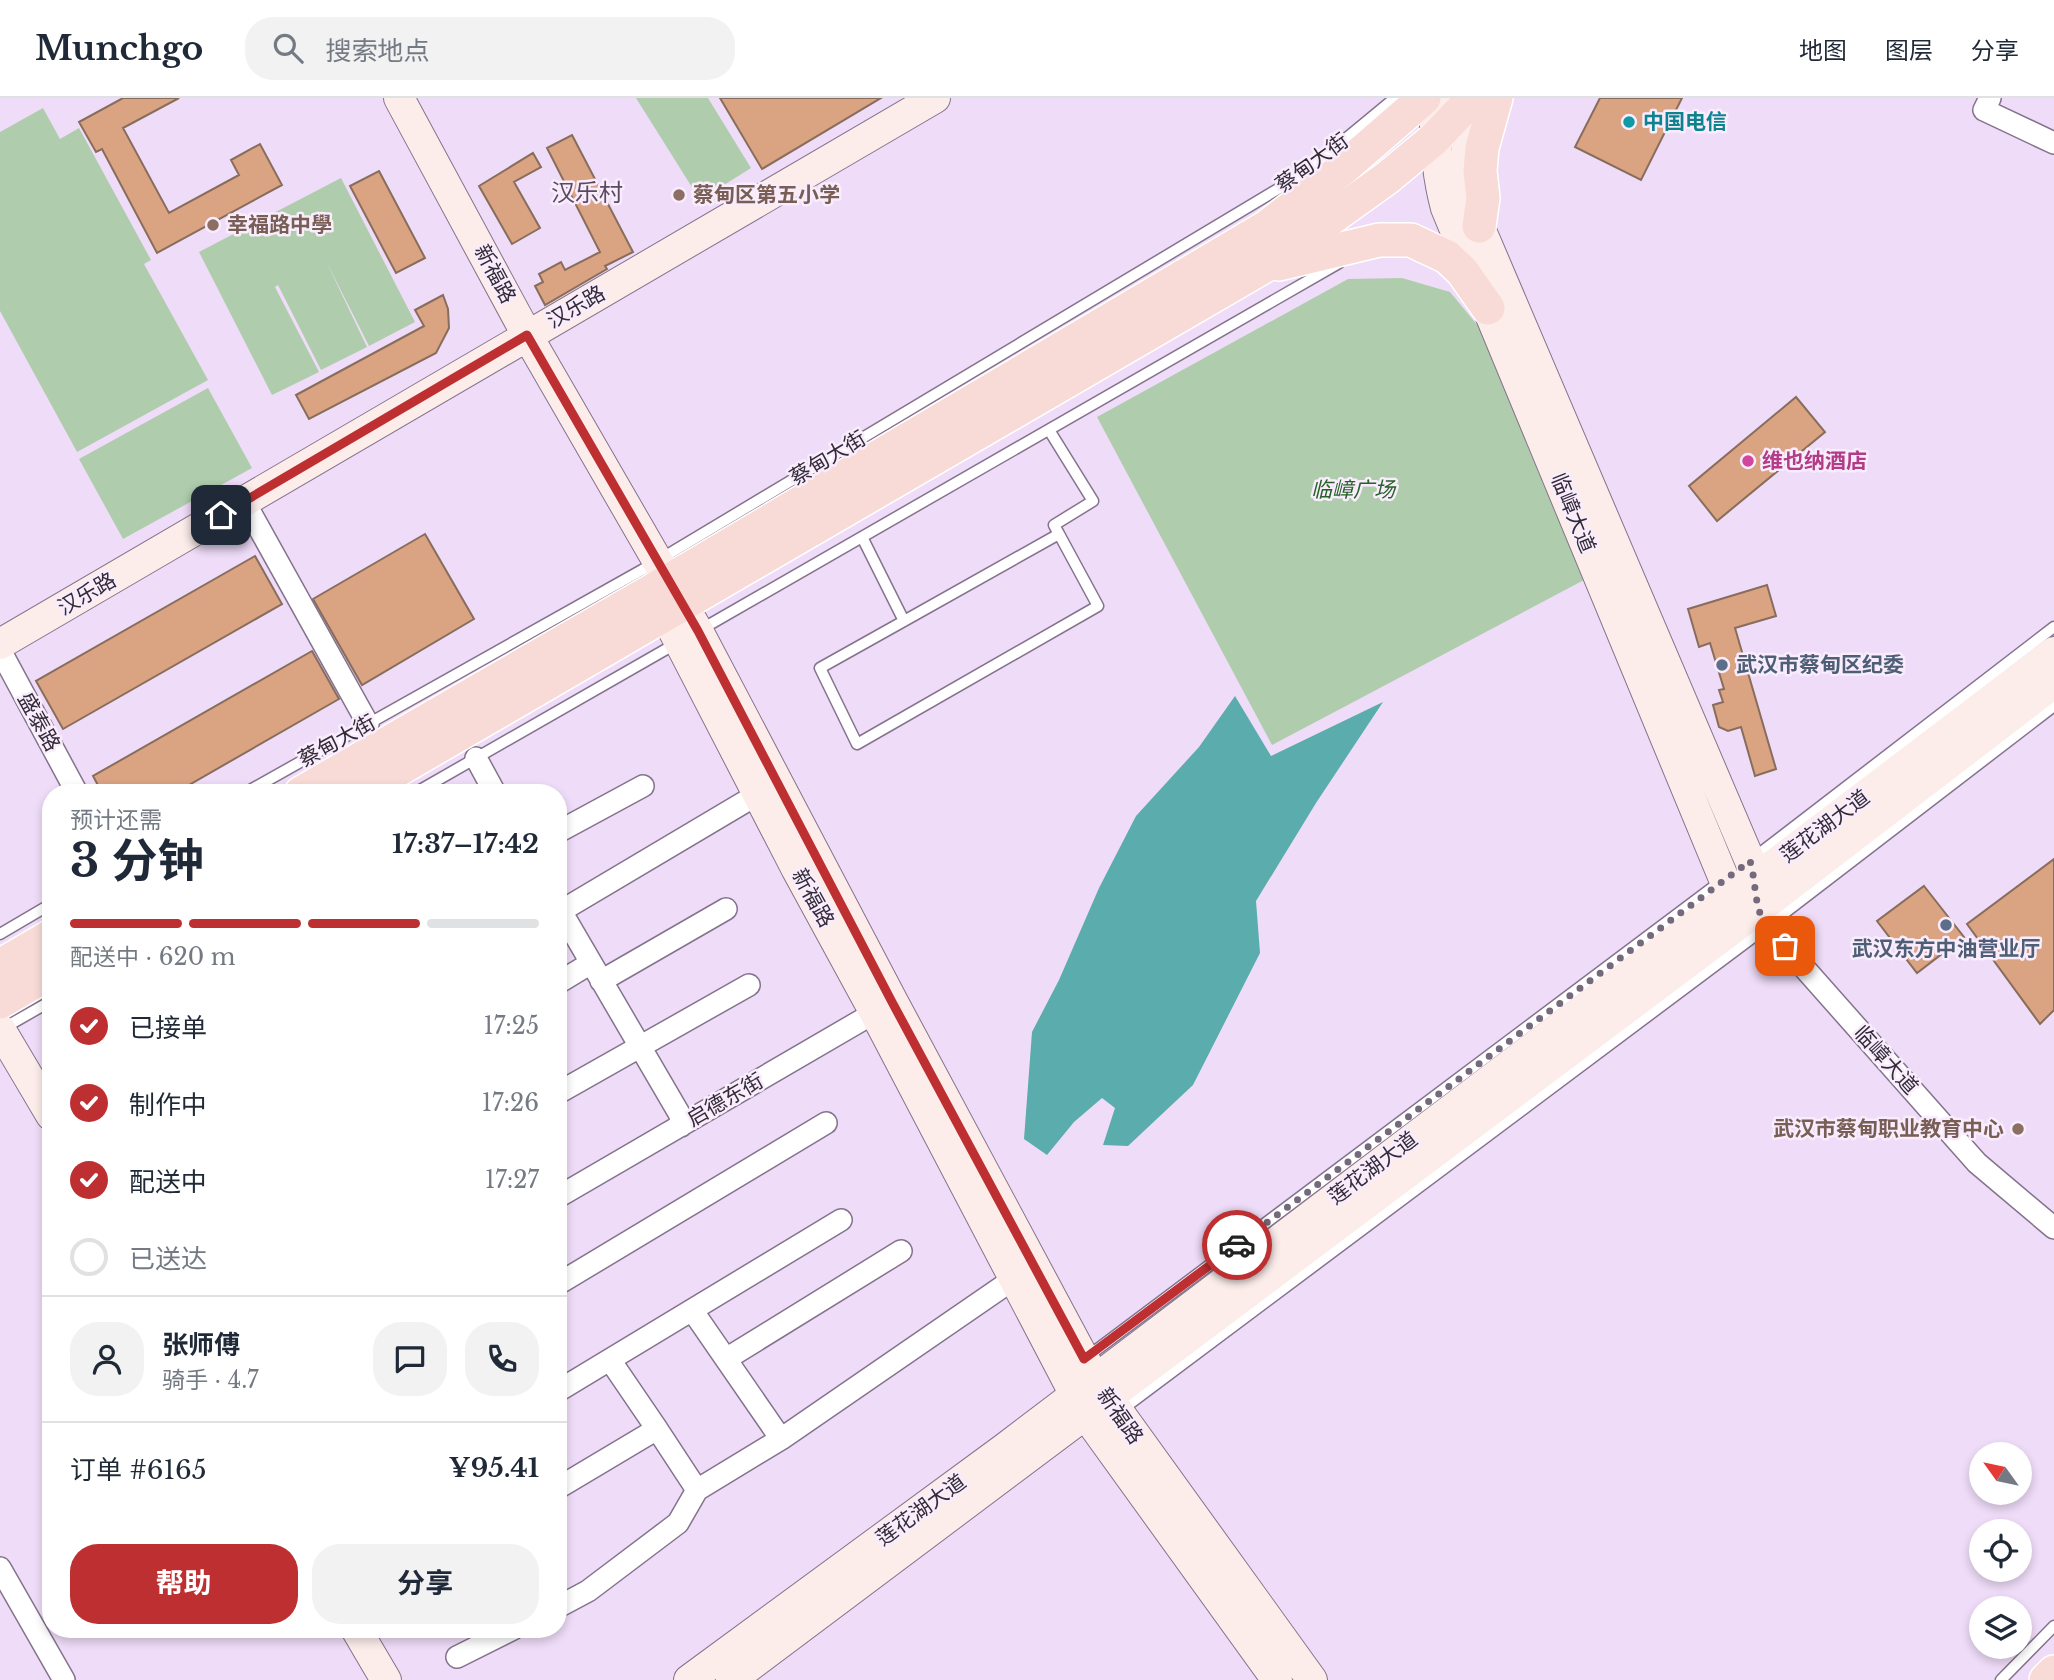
<!DOCTYPE html>
<html lang="zh">
<head>
<meta charset="utf-8">
<style>
  :root { --surface:#fff; --page:#f2f2f3; --text:#1f2937; --muted:#747a83; --line:#e0e1e3; --accent:#be2f31 }
  body { margin:0; font-family:"Libre Baskerville","Noto Sans SC",serif; background:var(--page); color:var(--text); height:100vh; display:flex; flex-direction:column; font-size:26px; white-space:nowrap }
  * { box-sizing:border-box; margin:0 }
  p { font-size:23px; color:var(--muted) }
  .icon { flex:none; width:38px; height:38px; fill:none; stroke:currentColor; stroke-width:2; stroke-linecap:round; stroke-linejoin:round }
  .map { position:relative; flex:1; overflow:hidden }
  .sheet { position:absolute; left:42px; top:686px; width:525px; height:854px; display:flex; flex-direction:column; background:var(--surface); border-radius:28px; box-shadow:0 4px 10px #0003 }
  .sheet>* { flex:none }
  .needle { width:46px; rotate:303deg }
  .buttons { position:absolute; left:1969px; top:1344px; display:grid; gap:14px }
  .buttons a { display:grid; place-items:center; width:63px; height:63px; border-radius:50%; background:var(--surface); box-shadow:0 4px 10px #0003; font-size:35px }
  .pin { position:absolute; display:grid; place-items:center; width:60px; height:60px; color:#fff; margin:-30px; border-radius:14px; box-shadow:0 4px 10px #0006 }
  .courier { position:absolute; display:grid; place-items:center; width:70px; height:70px; margin:-35px; border:5px solid #be2f31; border-radius:50%; background:#fff; color:#222; box-shadow:0 2px 9px #0007 }
  .head em { font-style:normal; font-weight:700 }
  .head div { display:flex; flex-direction:column-reverse }
  .head { display:flex; align-items:center; justify-content:space-between; height:119px; padding:0 28px }
  h1 { font-size:46px; font-weight:700; line-height:52px }
  .bar { display:grid; grid-template-columns:repeat(4,1fr); gap:10px 7px; align-content:center; height:84px; padding:0 28px }
  .bar i { height:9px; border-radius:5px; background:var(--line) }
  .bar .selected { background:var(--accent) }
  .bar p { grid-column:span 4 }
  .line { display:flex; align-items:center; gap:18px; padding:0 28px; border-top:2px solid var(--line) }
  .line div { flex:1 }
  .round { display:grid; place-items:center; flex:none; width:74px; height:74px; border-radius:28px; background:var(--page) }
  ol { padding:0 28px; list-style:none }
  li { display:flex; align-items:center; gap:21px; height:77px }
  li p { margin-inline-start:auto }
  li .icon { padding:7px; border-radius:50%; background:var(--accent); color:#fff; stroke-width:4 }
  li:last-child { color:var(--muted) }
  li i { width:38px; height:38px; border:4px solid var(--line); border-radius:50% }
  .button { display:flex; gap:14px; margin-top:auto; padding:14px 28px }
  .button a { flex:1; height:80px; border-radius:28px; background:var(--accent); color:#fff; font-size:28px; font-weight:700; line-height:80px; text-align:center }
  .button a+a { background:var(--page); color:var(--text) }
  header { display:flex; align-items:center; gap:42px; box-sizing:border-box; height:98px; padding:0 35px; background:var(--surface); border-bottom:2px solid var(--line) }
  header strong { font-size:33px }
  nav { display:flex; gap:38px; margin-inline-start:auto; font-size:24px }
  .search { width:490px; height:63px; background:var(--page); display:flex; align-items:center; gap:18px; box-sizing:border-box; padding:0 24px; border-radius:28px; color:var(--muted); font-size:26px }
  .map>svg:first-child { display:block }
  .green { fill:#afcdad }
  .water { fill:#5bacac }
  .building { fill:#daa382; stroke:#886d5c; stroke-width:2 }
  .lines { fill:none; stroke-linecap:round; stroke-linejoin:round }
  .lane-casing { stroke:#84738c; stroke-width:13 }
  .street-casing { stroke:#84738c; stroke-width:24 }
  .secondary-casing { stroke:#84738c; stroke-width:32 }
  .primary-casing { stroke:#fff; stroke-width:36 }
  .lane { stroke:#fff; stroke-width:10 }
  .street { stroke:#fff; stroke-width:21 }
  .secondary { stroke:#fcedeb; stroke-width:30 }
  .primary { stroke:#f8dbd7; stroke-width:33 }
  .done { stroke:#756a7b; stroke-width:7; stroke-dasharray:0 12.6 }
  .route { stroke:#be2f31; stroke-width:9 }
  .culture-dot { fill:#0f9aa8; stroke:#f8ecfd; stroke-width:2.5 }
  .education-dot { fill:#8d6e63; stroke:#f8ecfd; stroke-width:2.5 }
  .hotel-dot { fill:#d1479c; stroke:#f8ecfd; stroke-width:2.5 }
  .service-dot { fill:#5c6f8a; stroke:#f8ecfd; stroke-width:2.5 }
  .labels { text-anchor:middle; stroke-width:5; stroke-linejoin:round; paint-order:stroke }
  .culture-label { font-size:21px; font-weight:bold; fill:#0d838f; stroke:#f8ecfd; text-anchor:start }
  .street-label { font-size:21px; fill:#332c37; stroke:#f8ecfd }
  .education-label { font-size:21px; font-weight:bold; fill:#785e54; stroke:#f8ecfd; text-anchor:start }
  .hotel-label { font-size:21px; font-weight:bold; fill:#b23c85; stroke:#f8ecfd; text-anchor:start }
  .park-label { font-size:21px; font-style:italic; fill:#266127; stroke:#f8ecfd }
  .service-label { font-size:21px; font-weight:bold; fill:#4e5e75; stroke:#f8ecfd; text-anchor:start }
  .quarter-label { font-size:24px; fill:#5b4a61; stroke:#f8ecfd }
</style>
</head>
<body>
<header>
<strong>Munchgo</strong>
<div class="search"><svg class="icon" aria-label="search" viewBox="0 0 24 24"><circle cx="10" cy="10" r="6"/><path d="M15 15l6 6"/></svg>搜索地点</div>
<nav><a>地图</a><a>图层</a><a>分享</a></nav>
</header>
<div class="map">
<svg width="2054" height="1582" viewBox="0 0 2054 1582">
  <rect width="100%" height="100%" fill="#efdcf8"/>
  <path class="green" d="M636 0H708L751 70 700 102Z
    M43 10 60 41 79 30 151 162 144 166 208 282 77 354 0 213V34Z
    M341 80 415 224 369 248 326 163 367 249 321 272 278 187 275 189 319 274 272 297 199 154Z
    M1402 180 1450 194 1493 246 1584 482 1272 647 1097 319 1348 181Z
    M208 290 252 370 123 441 79 361Z"/>
  <path class="water" d="M1235 598 1271 658 1383 604 1316 705 1256 803 1260 855 1193 987 1128 1048 1103 1047 1115 1010 1102 1000 1074 1024 1047 1057 1024 1041 1032 934 1059 882 1099 790 1136 718 1199 649Z"/>
  <path class="building" d="M123 0H179L123 30 169 115 239 77 231 62 260 46 282 87 157 155 102 51 96 54 79 24Z
    M720 0H881L762 71Z
    M1600 0H1682L1641 82 1575 49Z
    M572 37 633 154 605 168 607 171 545 207 535 188 543 184 539 176 561 164 565 172 600 154 547 50Z
    M533 55 541 69 514 84 540 130 512 146 479 88Z
    M379 73 425 160 396 175 350 88Z
    M443 197 448 211 449 230 436 255 309 321 296 297 424 228 415 212Z
    M1796 299 1825 334 1717 423 1689 388Z
    M425 436 474 521 362 587 313 501Z
    M255 458 282 506 63 631 36 583Z
    M1767 487 1776 518 1735 530 1776 671 1755 678 1741 629 1728 633 1719 629 1713 607 1723 604 1719 592 1724 591 1710 545 1699 549 1688 511Z
    M312 553 339 601 175 695H102L93 678Z
    M2054 761V912L2040 926 1967 826Z
    M1924 788 1964 839 1917 875 1877 823Z"/>
  <g class="lines">
    <g class="lane-casing">
      <path id="lane" d="M1049 332 1093 403 1054 427 1059 436
        M862 439 904 523 1059 436 1098 508 857 646 820 570 904 523
        M700 532 1339 165
        M245 695 642 472 1303 76 1395 0
        M415 695 677 545
        M1751 762 2054 529
        M0 836 51 806
        M2 931 51 903
        M1087 1259 1724 781
        M1120 1313 1752 840 2054 608
        M2001 1582 2054 1528"/>
    </g>
    <g class="street-casing">
      <path id="street" d="M1990 0 1984 12 2054 45
        M244 403 368 626
        M0 552 77 695
        M476 660 495 695
        M558 734 643 688
        M558 808 680 1017 681 1028
        M1758 812 1767 828 1977 1065 2054 1130
        M561 813 758 696
        M601 883 726 811
        M558 885 591 865
        M558 995 749 887
        M558 1099 886 908
        M558 1186 826 1025
        M726 1261 901 1153
        M610 1262 657 1331
        M558 1293 841 1122
        M781 1341 1015 1180
        M558 1390 657 1331 697 1392
        M0 1470 64 1582
        M558 1509 588 1493 678 1425 697 1392 781 1341 692 1212
        M457 1559 513 1531"/>
    </g>
    <g class="secondary-casing">
      <path id="secondary" d="M399 0 527 237 698 533 893 904 1095 1281 1312 1582
        M1435 0C1434 38 1436 73 1446 110L1724 781 1753 808
        M1464 0 1468 85 1479 128 1750 763 1755 781 1757 798
        M654 495 796 770 875 915 1085 1316 1277 1582
        M0 546 935 0
        M0 931 51 1017
        M356 1531 386 1582
        M689 1582 1005 1350 2054 554
        M731 1582 1758 812 2054 585"/>
    </g>
    <g class="primary-casing">
      <path id="primary" d="M1479 128 1483 100 1480 73 1482 50 1496 0
        M1279 166 1379 142H1411L1447 159 1462 173 1488 210
        M301 695 653 492 1265 130 1341 72 1424 0
        M358 695 1263 169 1387 80 1434 41 1473 0
        M0 868 51 838
        M0 904 51 874
        M2046 1582 2054 1574"/>
    </g>
    <use href="#lane" class="lane"/>
    <use href="#street" class="street"/>
    <use href="#secondary" class="secondary"/>
    <use href="#primary" class="primary"/>
  </g>
  <g class="lines">
    <path class="done" d="M1237 1147 1750 763C1755 779 1755 803 1760 815 1765 828 1776 838 1785 848"/>
    <path class="route" d="M221 417 527 237 698 533 892 904 1084 1261 1237 1147"/>
  </g>
  <circle class="culture-dot" cx="1629" cy="24" r="7"/>
  <g class="education-dot">
    <circle cx="679" cy="97" r="7"/>
    <circle cx="213" cy="127" r="7"/>
    <circle cx="2018" cy="1031" r="7"/>
  </g>
  <circle class="hotel-dot" cx="1748" cy="363" r="7"/>
  <g class="service-dot">
    <circle cx="1722" cy="567" r="7"/>
    <circle cx="1946" cy="827" r="7"/>
  </g>
  <g class="labels">
    <g class="culture-label">
      <text x="1643" y="31">中国电信</text>
    </g>
    <g class="street-label">
      <text transform="translate(1312 65) rotate(-36)" y="7">蔡甸大街</text>
      <text transform="translate(495 176) rotate(62)" y="7">新福路</text>
      <text transform="translate(576 209) rotate(-30)" y="7">汉乐路</text>
      <text transform="translate(828 360) rotate(-31)" y="7">蔡甸大街</text>
      <text transform="translate(1573 415) rotate(68)" y="7">临嶂大道</text>
      <text transform="translate(87 496) rotate(-30)" y="7">汉乐路</text>
      <text transform="translate(39 624) rotate(61)" y="7">盛泰路</text>
      <text transform="translate(337 643) rotate(-29)" y="7">蔡甸大街</text>
      <text transform="translate(1825 728) rotate(-37)" y="7">莲花湖大道</text>
      <text transform="translate(813 800) rotate(61)" y="7">新福路</text>
      <text transform="translate(1886 962) rotate(48)" y="7">临嶂大道</text>
      <text transform="translate(725 1002) rotate(-30)" y="7">启德东街</text>
      <text transform="translate(1373 1070) rotate(-37)" y="7">莲花湖大道</text>
      <text transform="translate(1120 1318) rotate(55)" y="7">新福路</text>
      <text transform="translate(921 1412) rotate(-36)" y="7">莲花湖大道</text>
    </g>
    <g class="education-label">
      <text x="693" y="104">蔡甸区第五小学</text>
      <text x="227" y="134">幸福路中學</text>
      <text x="2004" y="1038" text-anchor="end">武汉市蔡甸职业教育中心</text>
    </g>
    <g class="hotel-label">
      <text x="1762" y="370">维也纳酒店</text>
    </g>
    <g class="park-label">
      <text x="1353" y="399">临嶂广场</text>
    </g>
    <g class="service-label">
      <text x="1736" y="574">武汉市蔡甸区纪委</text>
      <text x="1946" y="858" text-anchor="middle">武汉东方中油营业厅</text>
    </g>
    <g class="quarter-label">
      <text x="587" y="103">汉乐村</text>
    </g>
  </g>
</svg>
<div class="buttons">
<a><svg class="needle" viewBox="-14 -14 28 28"><path d="M0-13l5 13h-10z" fill="#e53935"/><path d="M0 13l5-13h-10z" fill="#747a83"/></svg></a>
<a><svg class="icon" aria-label="locate" viewBox="0 0 24 24"><circle cx="12" cy="12" r="6"/><path d="M12 2v4M12 18v4M2 12h4M18 12h4"/></svg></a>
<a><svg class="icon" aria-label="layers" viewBox="0 0 24 24"><path d="M12 4l9 5-9 5-9-5zM3 14l9 5 9-5"/></svg></a>
</div>
<div class="pin" style="left:1785px;top:848px;background:#ea580c"><svg class="icon" aria-label="bag" viewBox="0 0 24 24"><path d="M5 8h14l-1 12H6zM9 8a3 3 0 0 1 6 0"/></svg></div>
<div class="pin" style="left:221px;top:417px;background:#1f2937"><svg class="icon" aria-label="home" viewBox="0 0 24 24"><path d="M3 11l9-7 9 7M6 9v11h12V9"/></svg></div>
<div class="courier" style="left:1237px;top:1147px"><svg class="icon" aria-label="car" viewBox="0 0 24 24"><path d="M5 17H2v-5l4-1 3-4h7l3 4 3 1v5h-3M9 17h6M6 11h13"/><circle cx="7" cy="17" r="2"/><circle cx="17" cy="17" r="2"/></svg></div>
<section class="sheet">
<div class="head"><div><h1>3 分钟</h1><p>预计还需</p></div><em>17:37–17:42</em></div>
<div class="bar"><i class="selected"></i><i class="selected"></i><i class="selected"></i><i></i><p>配送中 · 620 m</p></div>
<ol>
<li><svg class="icon" aria-label="check" viewBox="0 0 24 24"><path d="M5 12l5 5 9-10"/></svg>已接单<p>17:25</p></li>
<li><svg class="icon" aria-label="check" viewBox="0 0 24 24"><path d="M5 12l5 5 9-10"/></svg>制作中<p>17:26</p></li>
<li><svg class="icon" aria-label="check" viewBox="0 0 24 24"><path d="M5 12l5 5 9-10"/></svg>配送中<p>17:27</p></li>
<li><i></i>已送达</li>
</ol>
<div class="line" style="height:126px"><a class="round"><svg class="icon" aria-label="person" viewBox="0 0 24 24"><circle cx="12" cy="8" r="4"/><path d="M4 21q1-7 8-7t8 7"/></svg></a><div><b>张师傅</b><p>骑手 · 4.7</p></div><a class="round"><svg class="icon" aria-label="chat" viewBox="0 0 24 24"><path d="M4 5h16v11H9l-5 4z"/></svg></a><a class="round"><svg class="icon" aria-label="phone" viewBox="0 0 24 24"><path d="M5 4h4l2 5-3 2q2 4 5 5l2-3 5 2v4C11 20 4 13 5 4z"/></svg></a></div>
<div class="line" style="height:91px"><div>订单 #6165</div><b>¥95.41</b></div>
<div class="button"><a>帮助</a><a>分享</a></div>
</section>
</div>
</body>
</html>
